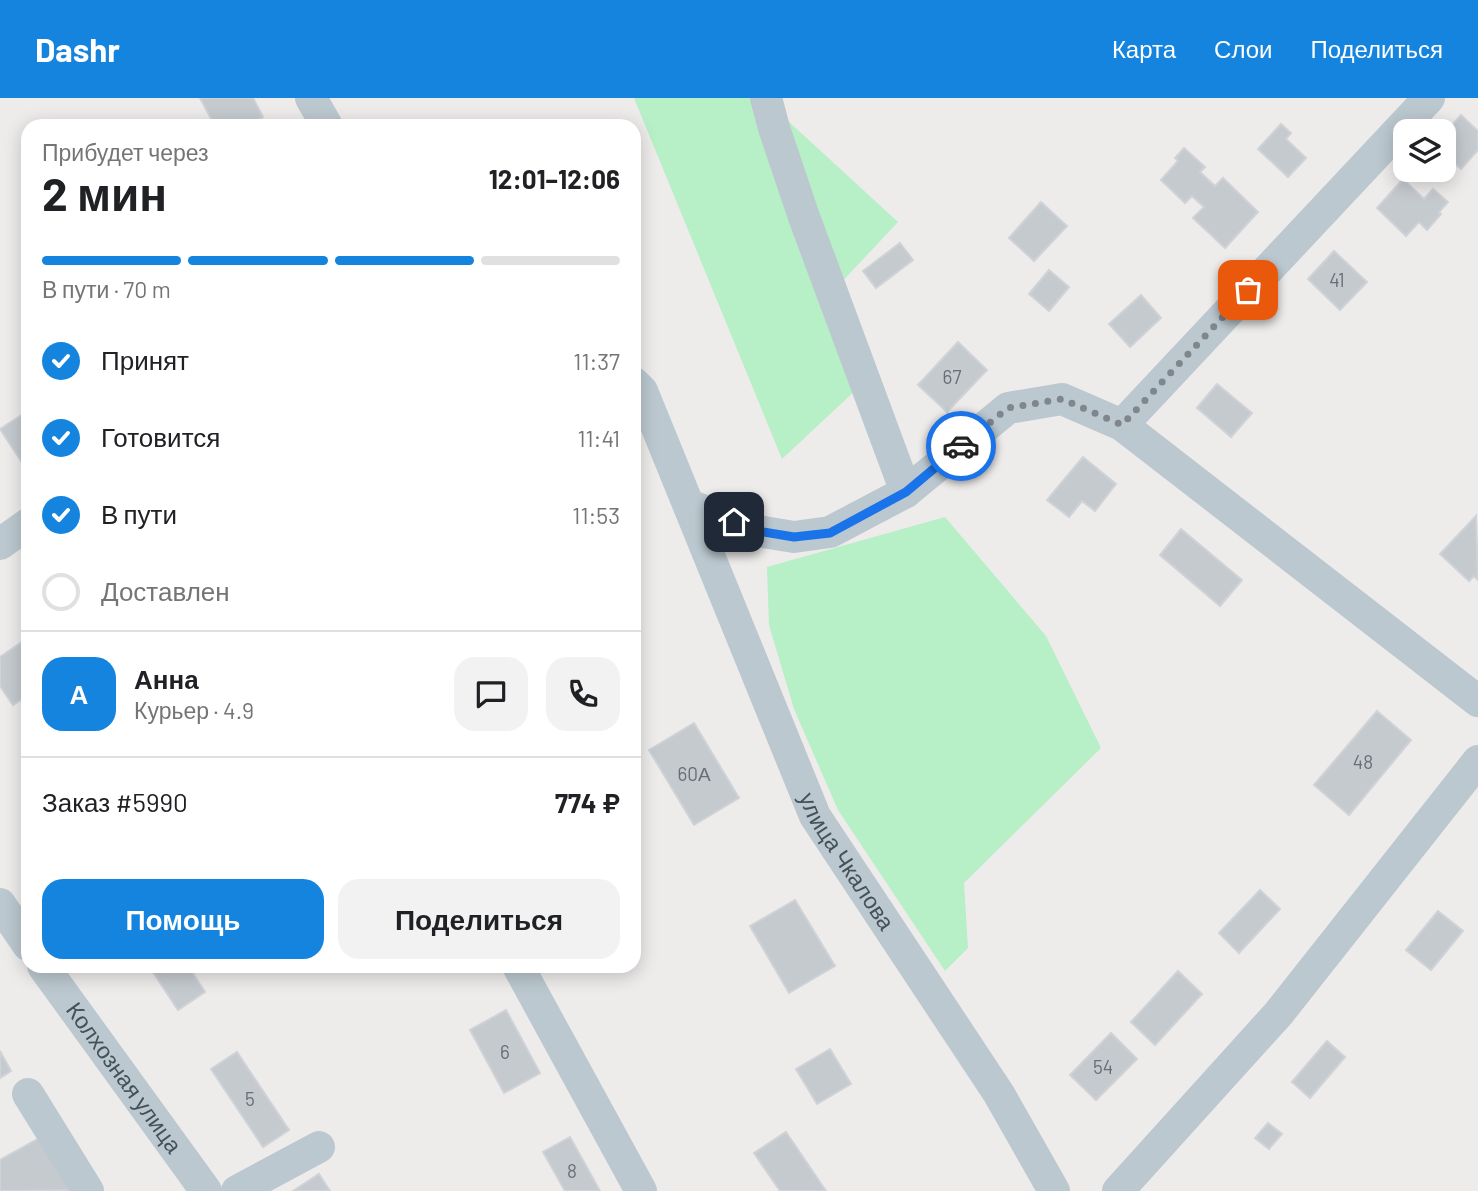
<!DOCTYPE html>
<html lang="ru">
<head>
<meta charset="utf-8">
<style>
  :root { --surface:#fff; --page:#f2f2f2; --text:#202124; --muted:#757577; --line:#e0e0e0; --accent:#1484df }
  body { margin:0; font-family:Barlow,sans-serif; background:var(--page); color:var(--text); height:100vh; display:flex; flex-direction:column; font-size:26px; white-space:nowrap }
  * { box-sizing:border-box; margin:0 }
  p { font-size:23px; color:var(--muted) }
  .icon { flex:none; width:38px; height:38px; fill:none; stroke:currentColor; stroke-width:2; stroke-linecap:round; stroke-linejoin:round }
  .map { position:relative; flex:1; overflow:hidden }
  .details { position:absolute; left:21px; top:21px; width:620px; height:854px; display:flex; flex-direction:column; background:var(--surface); border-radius:21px; box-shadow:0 4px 18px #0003 }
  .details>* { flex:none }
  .controls { position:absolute; left:1393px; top:21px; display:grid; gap:14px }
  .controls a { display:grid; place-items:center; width:63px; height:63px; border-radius:14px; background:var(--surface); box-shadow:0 4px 18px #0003; font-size:35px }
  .pin { position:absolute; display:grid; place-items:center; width:60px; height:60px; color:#fff; margin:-30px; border-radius:14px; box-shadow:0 4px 10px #0006 }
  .courier { position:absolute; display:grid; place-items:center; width:70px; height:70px; margin:-35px; border:5px solid #1a73e8; border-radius:50%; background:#fff; color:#222; box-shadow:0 2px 9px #0007 }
  .headline em { font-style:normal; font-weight:700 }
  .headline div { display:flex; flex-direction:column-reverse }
  .headline { display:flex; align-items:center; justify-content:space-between; height:119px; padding:0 21px }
  h1 { font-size:46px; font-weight:700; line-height:52px }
  .bar { display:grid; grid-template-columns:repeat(4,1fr); gap:10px 7px; align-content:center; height:84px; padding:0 21px }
  .bar i { height:9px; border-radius:5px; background:var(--line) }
  .bar .active { background:var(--accent) }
  .bar p { grid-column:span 4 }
  .line { display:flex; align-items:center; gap:18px; padding:0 21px; border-top:2px solid var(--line) }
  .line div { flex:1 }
  .round { display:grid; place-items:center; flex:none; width:74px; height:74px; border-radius:21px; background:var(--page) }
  ol { padding:0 21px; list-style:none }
  li { display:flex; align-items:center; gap:21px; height:77px }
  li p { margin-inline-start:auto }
  li .icon { padding:7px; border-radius:50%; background:var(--accent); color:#fff; stroke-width:4 }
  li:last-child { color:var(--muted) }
  li i { width:38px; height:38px; border:4px solid var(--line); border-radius:50% }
  .action { display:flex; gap:14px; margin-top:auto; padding:14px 21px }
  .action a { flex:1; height:80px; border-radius:21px; background:var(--accent); color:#fff; font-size:28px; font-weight:700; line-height:80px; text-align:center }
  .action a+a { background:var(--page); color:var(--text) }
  header { display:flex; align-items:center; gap:42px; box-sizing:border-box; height:98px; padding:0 35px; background:var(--accent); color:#fff }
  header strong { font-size:33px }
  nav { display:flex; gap:38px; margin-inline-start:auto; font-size:24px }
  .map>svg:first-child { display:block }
  .green { fill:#b7efc6 }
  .building { fill:#c5cacf; stroke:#cfd2d7; stroke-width:2 }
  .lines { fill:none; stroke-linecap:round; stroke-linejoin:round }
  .minor { stroke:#bbc8cf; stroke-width:32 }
  .done { stroke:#7f878c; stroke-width:7; stroke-dasharray:0 12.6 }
  .route { stroke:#1a73e8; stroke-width:9 }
  .labels { text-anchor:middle; stroke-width:6; stroke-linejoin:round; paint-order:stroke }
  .number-label { font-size:19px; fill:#646f76 }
  .street-label { font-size:23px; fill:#435159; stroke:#fff }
</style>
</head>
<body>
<header>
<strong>Dashr</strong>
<nav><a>Карта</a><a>Слои</a><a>Поделиться</a></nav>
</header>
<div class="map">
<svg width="1478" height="1093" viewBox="0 0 1478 1093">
  <rect width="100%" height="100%" fill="#eeebeb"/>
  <path class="green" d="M634 0H763L898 124 837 189 858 290 782 361Z
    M945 419 1046 538 1101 650 964 785 968 850 945 873 838 712 794 611 769 527 767 469Z"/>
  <path class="building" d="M200 0H253L263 19 246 28H215Z
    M1461 17 1478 33V52L1461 71 1444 55V36Z
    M1281 26 1291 35 1286 41 1306 60 1288 79 1258 51Z
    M1184 50 1205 69 1200 74 1215 88 1223 80 1258 114 1225 150 1193 120 1204 109 1192 98 1185 105 1161 82 1178 63 1175 60Z
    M1403 81 1424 101 1433 91 1448 104 1439 114 1441 116 1427 132 1419 124 1406 138 1377 110Z
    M1041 104 1067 128 1034 163 1009 140Z
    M900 145 913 162 876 190 863 173Z
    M1334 153 1367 184 1340 212 1308 181Z
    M1049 172 1069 189 1049 213 1029 196Z
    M1141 197 1161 220 1130 249 1109 226Z
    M958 244 987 272 947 314 918 287Z
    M1217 286 1252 315 1231 339 1197 310Z
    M28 313V374L0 331Z
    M1083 359 1116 386 1095 413 1082 403 1069 419 1047 402Z
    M1476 418 1478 482 1474 478 1469 483 1440 456Z
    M1181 431 1242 482 1220 508 1160 457Z
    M28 540V597L13 607 0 588V559Z
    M1377 613 1411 642 1349 717 1314 687Z
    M694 625 739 700 694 727 649 652Z
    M1260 792 1280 811 1239 855 1219 835Z
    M795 802 835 868 789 895 750 828Z
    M1438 813 1463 833 1431 872 1406 852Z
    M149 868H188L205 894 178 912Z
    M1178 873 1202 896 1155 947 1131 924Z
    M506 912 540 975 504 995 470 932Z
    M1111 935 1137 961 1096 1002 1070 977Z
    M1327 943 1345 959 1310 1000 1292 984Z
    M830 951 851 986 817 1006 796 971Z
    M0 953 11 973 0 980Z
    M237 954 289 1032 263 1049 211 971Z
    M1268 1025 1282 1036 1269 1051 1255 1040Z
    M786 1034 826 1093H780L754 1055Z
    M41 1039 70 1092 0 1093V1062Z
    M570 1039 600 1093H565L543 1054Z
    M319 1076 330 1093H293Z"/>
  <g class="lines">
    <g class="minor">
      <path d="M311 0 327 28"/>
      <path d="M766 0 774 30 804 119 906 394 1008 310 1062 301 1122 327 1478 603"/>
      <path id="s1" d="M634 285 642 293 815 718 999 996 1054 1093"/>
      <path d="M1122 327 1429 0"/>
      <path d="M689 407 757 433 794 439 830 434 906 394"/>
      <path d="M0 446 28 426"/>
      <path d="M0 806 28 847"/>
      <path id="s2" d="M43 868 206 1093"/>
      <path d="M518 868 641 1093"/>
      <path d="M28 996 88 1093"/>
      <path d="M237 1093 319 1049"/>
      <path d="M1118 1093 1279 915 1478 663"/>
    </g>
  </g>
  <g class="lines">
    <path class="done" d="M961 348 1008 310 1062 301 1122 327 1248 192"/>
    <path class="route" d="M734 424 757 433 794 439 830 435 906 394 961 348"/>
  </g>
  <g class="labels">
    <g class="number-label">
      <text x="1337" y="189">41</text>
      <text x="952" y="286">67</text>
      <text x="1363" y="671">48</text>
      <text x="694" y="683">60А</text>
      <text x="505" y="961">6</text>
      <text x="1103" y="976">54</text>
      <text x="250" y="1008">5</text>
      <text x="572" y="1080">8</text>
    </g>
    <g class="street-label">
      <text dy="8" stroke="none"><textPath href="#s1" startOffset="525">улица Чкалова</textPath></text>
      <text dy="8" stroke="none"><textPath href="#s2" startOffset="138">Колхозная улица</textPath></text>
    </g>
  </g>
</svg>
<div class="controls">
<a><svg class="icon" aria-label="layers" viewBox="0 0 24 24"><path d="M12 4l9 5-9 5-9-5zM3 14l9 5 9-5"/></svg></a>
</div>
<div class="pin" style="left:1248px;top:192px;background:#ea580c"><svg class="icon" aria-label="bag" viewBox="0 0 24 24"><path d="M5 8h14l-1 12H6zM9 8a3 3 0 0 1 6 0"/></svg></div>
<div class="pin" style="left:734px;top:424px;background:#1f2937"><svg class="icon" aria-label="home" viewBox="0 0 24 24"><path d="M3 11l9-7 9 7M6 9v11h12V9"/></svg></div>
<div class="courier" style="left:961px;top:348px"><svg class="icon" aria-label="car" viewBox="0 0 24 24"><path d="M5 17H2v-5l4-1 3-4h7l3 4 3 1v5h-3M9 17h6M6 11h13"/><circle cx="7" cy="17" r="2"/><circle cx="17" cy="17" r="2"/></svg></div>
<section class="details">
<div class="headline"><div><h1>2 мин</h1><p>Прибудет через</p></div><em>12:01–12:06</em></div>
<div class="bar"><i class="active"></i><i class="active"></i><i class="active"></i><i></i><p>В пути · 70 m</p></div>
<ol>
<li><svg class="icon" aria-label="check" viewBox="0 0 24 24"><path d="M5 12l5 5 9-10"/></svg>Принят<p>11:37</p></li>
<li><svg class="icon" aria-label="check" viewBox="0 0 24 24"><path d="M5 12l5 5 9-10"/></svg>Готовится<p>11:41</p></li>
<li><svg class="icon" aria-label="check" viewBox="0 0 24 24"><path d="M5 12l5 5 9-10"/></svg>В пути<p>11:53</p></li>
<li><i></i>Доставлен</li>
</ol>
<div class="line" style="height:126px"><b class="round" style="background:var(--accent);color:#fff">А</b><div><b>Анна</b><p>Курьер · 4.9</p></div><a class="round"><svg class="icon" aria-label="chat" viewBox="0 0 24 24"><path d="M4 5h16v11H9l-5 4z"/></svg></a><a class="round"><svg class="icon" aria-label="phone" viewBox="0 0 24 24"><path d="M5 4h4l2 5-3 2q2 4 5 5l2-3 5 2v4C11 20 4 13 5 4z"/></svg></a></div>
<div class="line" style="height:91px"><div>Заказ #5990</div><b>774 ₽</b></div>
<div class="action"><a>Помощь</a><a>Поделиться</a></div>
</section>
</div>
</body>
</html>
